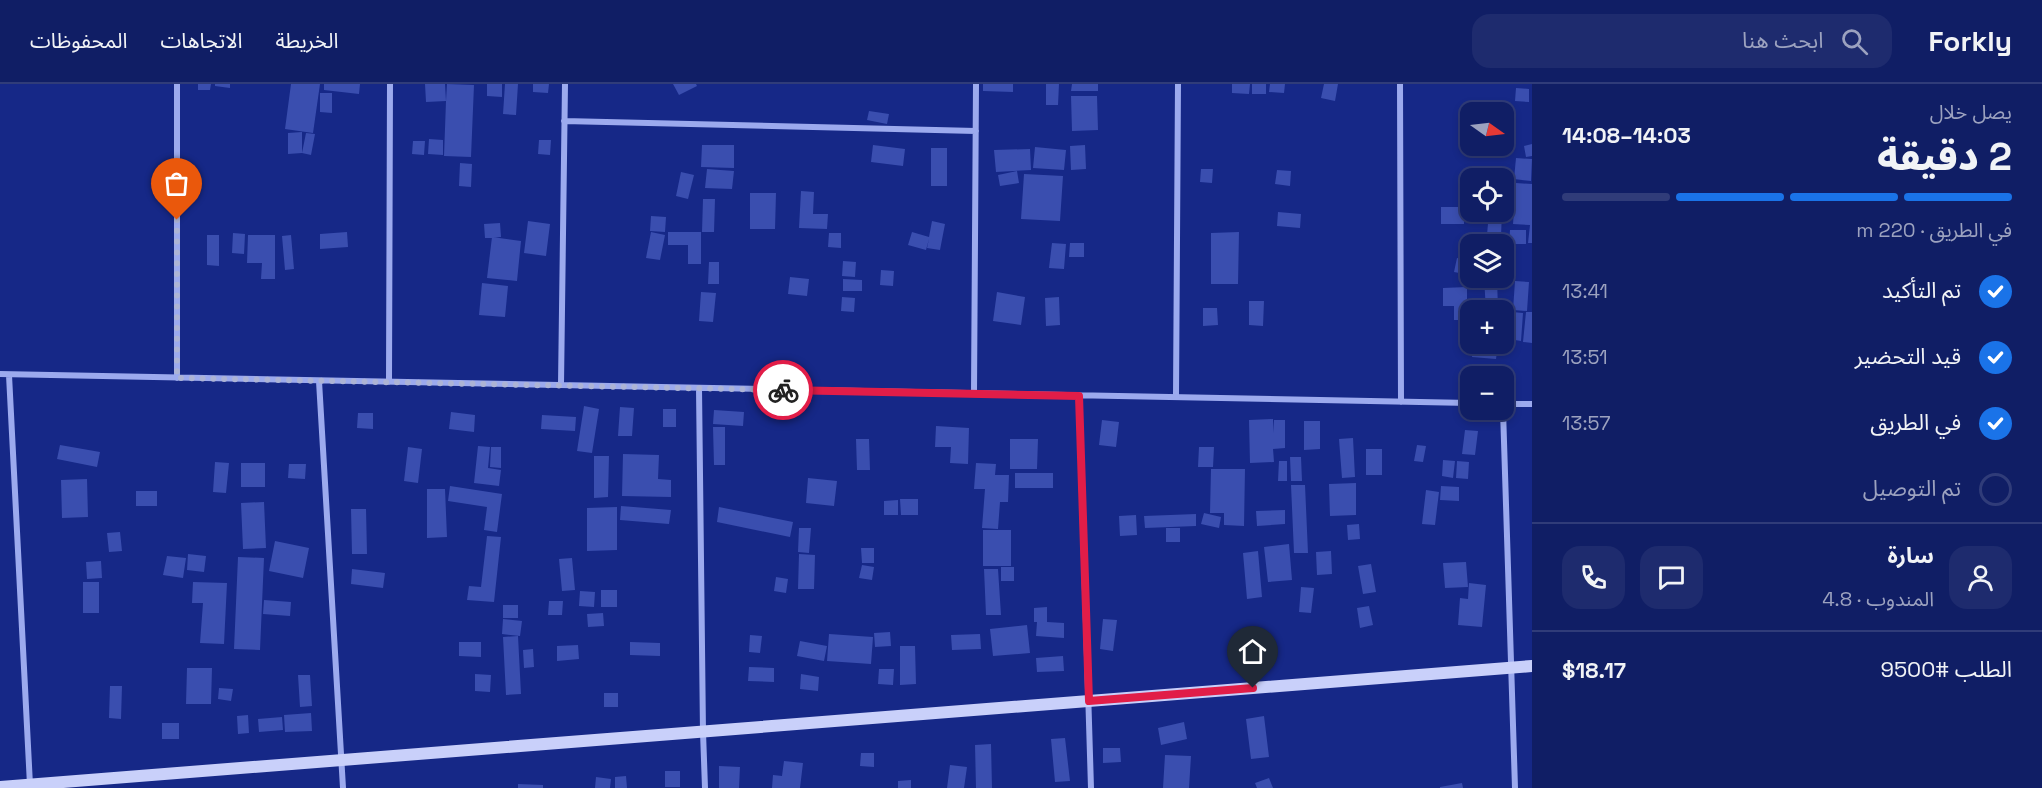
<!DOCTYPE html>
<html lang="ar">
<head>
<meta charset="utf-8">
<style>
  :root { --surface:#101e65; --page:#1e2b6e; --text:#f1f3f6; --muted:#9ca2bf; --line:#303c79; --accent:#1a73e8 }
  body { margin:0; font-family:"Space Grotesk","Noto Sans Arabic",sans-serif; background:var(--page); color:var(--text); direction:rtl; height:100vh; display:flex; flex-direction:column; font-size:22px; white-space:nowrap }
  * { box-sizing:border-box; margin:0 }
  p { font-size:20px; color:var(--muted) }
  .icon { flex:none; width:33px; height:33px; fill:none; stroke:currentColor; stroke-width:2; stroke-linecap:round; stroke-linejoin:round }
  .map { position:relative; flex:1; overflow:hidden; direction:ltr }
  .drawer { display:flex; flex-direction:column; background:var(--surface); width:510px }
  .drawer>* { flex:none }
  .needle { width:39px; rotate:104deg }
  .controls { position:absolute; left:1460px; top:18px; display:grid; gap:12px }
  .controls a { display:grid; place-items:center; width:54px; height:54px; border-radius:12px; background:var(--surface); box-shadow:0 3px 9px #0003,0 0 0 2px var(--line); font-size:30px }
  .pin { position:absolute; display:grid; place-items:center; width:51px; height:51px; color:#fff; margin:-62px -26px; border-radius:50% 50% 50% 0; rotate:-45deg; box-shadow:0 0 6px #0007 }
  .pin .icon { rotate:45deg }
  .courier { position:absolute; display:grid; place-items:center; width:60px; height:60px; margin:-30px; border:4px solid #e11d48; border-radius:50%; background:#fff; color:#222; box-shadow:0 2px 8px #0007 }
  .head em { font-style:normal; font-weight:800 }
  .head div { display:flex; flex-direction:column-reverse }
  .head { display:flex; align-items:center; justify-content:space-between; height:102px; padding:0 30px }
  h1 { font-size:39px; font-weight:800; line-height:45px }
  .bar { display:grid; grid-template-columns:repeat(4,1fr); gap:9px 6px; align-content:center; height:72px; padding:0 30px }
  .bar i { height:8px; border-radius:4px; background:var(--line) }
  .bar .selected { background:var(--accent) }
  .bar p { grid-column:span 4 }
  .line { display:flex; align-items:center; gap:15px; padding:0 30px; border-top:2px solid var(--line) }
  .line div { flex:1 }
  .round { display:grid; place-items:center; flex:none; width:63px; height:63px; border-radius:18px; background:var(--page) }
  ol { padding:0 30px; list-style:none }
  li { display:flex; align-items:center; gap:18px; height:66px }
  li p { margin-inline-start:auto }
  li .icon { padding:6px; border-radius:50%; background:var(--accent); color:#fff; stroke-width:4 }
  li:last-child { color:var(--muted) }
  li i { width:33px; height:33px; border:3px solid var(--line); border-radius:50% }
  header { display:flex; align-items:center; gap:36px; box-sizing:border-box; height:84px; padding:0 30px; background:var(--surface); border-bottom:2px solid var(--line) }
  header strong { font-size:28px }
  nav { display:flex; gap:33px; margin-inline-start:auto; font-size:21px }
  .search { width:420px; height:54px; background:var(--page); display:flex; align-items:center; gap:15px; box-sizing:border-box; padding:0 21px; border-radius:18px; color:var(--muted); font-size:22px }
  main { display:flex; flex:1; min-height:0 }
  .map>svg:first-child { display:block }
  .building { fill:#3a4eaf }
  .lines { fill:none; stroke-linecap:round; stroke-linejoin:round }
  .minor { stroke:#9caaee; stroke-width:6 }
  .secondary { stroke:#c9d0fa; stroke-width:12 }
  .done { stroke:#adb4d5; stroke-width:6; stroke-dasharray:0 10.8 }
  .route { stroke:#e11d48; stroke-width:8 }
</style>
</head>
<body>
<header>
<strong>Forkly</strong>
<div class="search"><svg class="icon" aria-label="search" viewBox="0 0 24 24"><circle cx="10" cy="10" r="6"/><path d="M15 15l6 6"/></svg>ابحث هنا</div>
<nav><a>الخريطة</a><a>الاتجاهات</a><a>المحفوظات</a></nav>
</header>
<main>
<section class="drawer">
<div class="head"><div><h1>2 دقيقة</h1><p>يصل خلال</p></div><em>14:03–14:08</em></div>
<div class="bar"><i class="selected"></i><i class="selected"></i><i class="selected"></i><i></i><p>في الطريق · 220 m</p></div>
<ol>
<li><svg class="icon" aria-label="check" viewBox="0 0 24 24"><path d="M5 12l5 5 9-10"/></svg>تم التأكيد<p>13:41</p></li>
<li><svg class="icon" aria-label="check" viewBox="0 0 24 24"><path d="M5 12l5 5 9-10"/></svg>قيد التحضير<p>13:51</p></li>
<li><svg class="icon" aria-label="check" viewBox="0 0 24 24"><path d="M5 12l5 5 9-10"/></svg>في الطريق<p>13:57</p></li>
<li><i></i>تم التوصيل</li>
</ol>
<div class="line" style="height:108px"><a class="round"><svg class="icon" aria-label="person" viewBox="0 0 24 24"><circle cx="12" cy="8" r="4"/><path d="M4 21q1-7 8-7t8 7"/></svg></a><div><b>سارة</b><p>المندوب · 4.8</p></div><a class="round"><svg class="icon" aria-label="chat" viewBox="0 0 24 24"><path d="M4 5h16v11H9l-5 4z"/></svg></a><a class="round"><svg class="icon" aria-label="phone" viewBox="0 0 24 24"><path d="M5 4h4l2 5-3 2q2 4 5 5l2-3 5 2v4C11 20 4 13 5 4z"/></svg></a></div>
<div class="line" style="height:78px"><div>الطلب #9500</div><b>$18.17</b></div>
</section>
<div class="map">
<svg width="1532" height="704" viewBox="0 0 1532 704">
  <rect width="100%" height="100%" fill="#162887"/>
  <path class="building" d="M198 0H211L210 6H198Z
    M215 0H230V4L215 2Z
    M291 0H320L313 49 285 45Z
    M324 0H360L359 10 324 6Z
    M425 0H445L446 17 447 0 474 1 471 73 444 72 446 17 426 18Z
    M487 0H502V13L487 12Z
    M505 0H518L516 31 503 30Z
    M533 0H549L548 9 533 8Z
    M673 0H696L697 2 679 11Z
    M983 0H1013V8L983 7Z
    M1046 0H1059L1058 21H1046Z
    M1072 0H1098V7H1071Z
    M1232 0H1250L1249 10 1232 9Z
    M1252 0H1266V10H1252Z
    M1270 0H1285L1284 9 1269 8Z
    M1324 0H1338L1335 17 1321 14Z
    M1516 4 1529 5V18L1515 17Z
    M320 9H332V29L320 28Z
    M1071 12H1097L1098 46 1072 47Z
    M869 27 889 30 887 40 867 36Z
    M302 48V69L288 70V49Z
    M306 49 315 50 311 71 302 69Z
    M429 55 443 56V71L428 70Z
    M539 56H551L550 71 538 70Z
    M413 57H425L424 71 412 70Z
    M1532 60V72L1526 73 1524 62Z
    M702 61H734V84L701 83Z
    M873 61 905 65 903 82 871 78Z
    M1085 61 1086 85 1071 86 1070 62Z
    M1035 63 1066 66 1064 86 1033 84Z
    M931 64H947V102H931Z
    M1030 65 1031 86 996 88 994 66Z
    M1516 74 1532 75 1531 97 1514 95Z
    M460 79 472 80 471 103 459 102Z
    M707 85 734 87 732 105 705 104Z
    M1201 85H1213L1212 99 1200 98Z
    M1277 86 1291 87 1290 102 1275 100Z
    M1017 87 1019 99 1000 102 998 91Z
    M681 88 694 91 688 115 676 112Z
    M1024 90 1063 92 1060 137 1021 135Z
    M1516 99 1532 100V159H1528L1530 141 1513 140Z
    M801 107 814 108 813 130H828L827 145 799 144Z
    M750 109H776L775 145H750Z
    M703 115H715L714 148H702Z
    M1441 123H1464V140H1441Z
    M1278 128 1301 130 1300 144 1277 142Z
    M1489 128H1502L1501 152 1487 151Z
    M651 132 666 133 665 148 650 147Z
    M528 137 550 140 546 172 524 169Z
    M932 137 945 140 940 166 927 164 929 155 926 166 908 161 912 148 929 153Z
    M500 139 501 153 485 154 484 140Z
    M1510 146H1526V160H1509Z
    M347 148 348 163 320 165V150Z
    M651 148 665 151 660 176 646 174Z
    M668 148H701V180H688V161H668Z
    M1239 148 1238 200H1211V149Z
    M233 149 245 150 244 170 232 169Z
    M829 149H841V164L828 163Z
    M207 151H219V182L207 181Z
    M248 151H275V195H261L262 179H247Z
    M291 151 294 185 285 186 282 152Z
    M492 153 521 157 517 197 487 194Z
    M1052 159 1066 160 1064 185 1049 184Z
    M1070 159H1084V173H1069Z
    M1503 165H1508L1509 181 1503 182Z
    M1457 174 1470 177V191L1454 188Z
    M843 177 856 178 855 193 842 192Z
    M709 178H719V200H708Z
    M881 186 894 187 893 202 880 201Z
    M790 193 809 195 807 212 788 210Z
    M1484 194H1497L1498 226H1486Z
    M843 195 862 196V207H843Z
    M1515 197 1529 198 1527 227 1513 226Z
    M482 199 508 202 505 233 479 231Z
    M1467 203V236H1454V222H1443V204Z
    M701 208 716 209 713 238 699 237Z
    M997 208 1025 213 1021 241 993 237Z
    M842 213 855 214 854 228 841 227Z
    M1059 213 1060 241 1046 242 1045 214Z
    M1249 217H1264L1263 242 1249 241Z
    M1203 224H1217L1218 241 1203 242Z
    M1512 228 1523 229 1521 257 1509 255Z
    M1526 228H1532V259L1523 258Z
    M1473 260H1498L1496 275 1472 273Z
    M584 322 599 325 592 369 577 367Z
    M620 323 634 324 632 352H618Z
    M663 325H676V343H663Z
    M714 326 744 328 743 342 713 340Z
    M451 328 475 331 474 348 449 345Z
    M358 329H373V345L357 344Z
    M542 331 576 333 575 347 541 345Z
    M1273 335V349L1274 336H1285V364L1273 365 1274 378 1250 379 1249 336Z
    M1102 336 1119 338 1116 363 1099 361Z
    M1304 337H1320V365L1304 366Z
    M936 342 969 344 968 380 950 379 951 363H935Z
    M713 343H725V381H714Z
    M1465 346 1478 347 1475 371 1462 370Z
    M1353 354 1355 393 1342 394 1339 355Z
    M856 355H869L870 386H857Z
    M1010 355H1038L1037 385H1010Z
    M60 361 100 368 97 383 57 375Z
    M1417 361 1426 362 1423 378 1414 377Z
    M478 362 490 363 488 384 501 386 499 402 474 399Z
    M408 363 422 365 418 399 404 397Z
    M491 363H501V384L490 383Z
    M1199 363H1214L1213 383H1198Z
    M1366 365H1382V391H1366Z
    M623 370 659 371 658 395 671 396V413L622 412Z
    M594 372H609L608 413 594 414Z
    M1290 373H1301L1302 397H1291Z
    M1443 376 1455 377 1453 394 1442 392Z
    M1279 377H1287V397H1278Z
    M1457 377 1469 378 1468 395 1456 394Z
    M215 378 229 379 226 409 213 408Z
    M241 379H265V403H241Z
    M976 379 996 380 995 391H1009L1008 418H1000L998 445 982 444 985 405H974Z
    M289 380H306L305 395 288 394Z
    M1211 385H1245L1244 442 1224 441V429H1210Z
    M1015 389H1053V404H1015Z
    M808 394 837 397 834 422 806 419Z
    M87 395 88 433 62 434 61 396Z
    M1356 399V431L1330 432 1329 400Z
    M1291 401H1305L1308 469H1294Z
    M450 402 502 410 497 448 484 446 487 423 448 417Z
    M1441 402 1459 403V417L1440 416Z
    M427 405H445L447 453 427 454Z
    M1426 406 1439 408 1435 441 1422 440Z
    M136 407H157V422H136Z
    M900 415H918V431H901Z
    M898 416V431H884V417Z
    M264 418 266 464 243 465 241 419Z
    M621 422 671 426 669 440 620 436Z
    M617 423V466L587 467V424Z
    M719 423 793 438 790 453 717 438Z
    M351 425H366L367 470H352Z
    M1285 426V440L1257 442 1256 427Z
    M1204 429 1221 433 1219 444 1201 440Z
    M1196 430V442L1145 444 1144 432Z
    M1136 431 1137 451 1120 452 1119 432Z
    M1359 440 1360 455 1348 456 1347 441Z
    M799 444H811L809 469 798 468Z
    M1166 444H1180V458H1166Z
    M983 446H1011V482H983Z
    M120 448 122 467 109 468 107 449Z
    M487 452 501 453 494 518 467 516 469 502 481 503Z
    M275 457 309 464 303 494 269 487Z
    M1289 460 1292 496 1268 498 1264 463Z
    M861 464H874V479H862Z
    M1258 467 1262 513 1247 515 1243 469Z
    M1331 467 1332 490 1317 491 1316 468Z
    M188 470 206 472 204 488 187 486Z
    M799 470 815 471 814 505H798Z
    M167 472 186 474 183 494 163 491Z
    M238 473 264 474 260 566 234 565Z
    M572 474 575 506 562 507 559 475Z
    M101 477 102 494 87 495 86 478Z
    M1466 478 1468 503 1445 504 1443 479Z
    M1371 480 1376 508 1363 510 1358 482Z
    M862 481 874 483 872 496 859 494Z
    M1001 483H1014V497H1001Z
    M352 485 385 489 383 504 351 500Z
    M984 485H998L1001 531H986Z
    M776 493 788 495 786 509 774 507Z
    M83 498H99V529H83Z
    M193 498 227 499 224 560 200 559 203 519H192Z
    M1469 499 1486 501 1482 543 1458 541 1460 514 1468 515Z
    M1301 503 1314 504 1311 529 1299 528Z
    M601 506H617V523H601Z
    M580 507 595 508 594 523 579 522Z
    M264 516 291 518 290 532 263 530Z
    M549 517H563L562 531H548Z
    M503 521H518V534H503Z
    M1369 522 1373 541 1360 544 1357 524Z
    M1047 523V538L1064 539V554L1036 552 1037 538H1034V524Z
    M603 529 604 542 588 543 587 530Z
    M503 535 522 537 520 552 502 550Z
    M1103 535 1117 536 1113 567 1100 565Z
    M1027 541 1030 569 993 572 990 545Z
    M890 548 891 562 875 563 874 549Z
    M829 550 873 553 871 580 827 577Z
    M980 550 981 565 952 566 951 551Z
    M750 551 762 552 760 569 749 568Z
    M518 552 521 610 506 611 503 553Z
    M800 557 827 562 824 577 797 572Z
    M459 558H481V573L459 572Z
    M630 558 660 559V572L630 571Z
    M578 561 579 575 557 577V562Z
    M900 562H915L916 600 900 601Z
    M533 565 534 583 524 584 523 566Z
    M1063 572 1064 587 1037 588 1036 574Z
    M749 583 774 584V598L748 597Z
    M187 584H212L211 620H186Z
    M879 585H894L893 601 878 600Z
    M475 590 491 591 490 608 475 607Z
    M801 590 819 593 818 607 800 605Z
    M298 591H310L312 622 300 623Z
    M110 602H122L121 635 109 634Z
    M219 604 233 605 231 617 218 615Z
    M604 609H618V623H604Z
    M311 629 312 647 285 648 284 631Z
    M248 631 249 649 238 650 237 632Z
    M1264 632 1269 673 1251 675 1246 635Z
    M282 633 283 646 259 648 258 635Z
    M1184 638 1187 655 1161 661 1158 644Z
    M162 639H179V655H162Z
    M1065 654 1070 697 1055 698 1051 655Z
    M991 660 992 704H976L975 661Z
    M1103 664H1120L1121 678 1103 679Z
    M861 669H874V683L860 682Z
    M1165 671 1191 672 1189 704H1163Z
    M784 677 803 679 800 704H772L773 691 782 692Z
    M950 681 967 683 964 704H947Z
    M719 682 740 683 739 704H719Z
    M665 687H680V703H665Z
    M626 692 627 704H615V693Z
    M596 693 611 695 610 704H595Z
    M1269 694 1273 704H1257L1255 699Z
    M911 696V704H898V697Z
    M1462 699 1463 704H1440V703Z
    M518 700 543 701V704H518Z"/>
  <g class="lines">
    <path class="minor" d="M177 0V294
      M1400 0 1401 318
      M564 37 976 47
      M0 290 1470 319
      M9 291 30 701
      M319 297 343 704
      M389 298 390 0
      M561 301 565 0
      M699 304 703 648 705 704
      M974 309 976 0
      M1079 311 1091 704
      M1176 313 1178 0
      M1503 320H1532
      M1503 326 1515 704"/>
    <path class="secondary" d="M0 703 1532 582"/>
  </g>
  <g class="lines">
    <path class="done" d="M177 136V294L783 306"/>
    <path class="route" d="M783 306 1079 312 1089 617 1253 604"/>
  </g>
</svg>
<div class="controls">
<a><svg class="needle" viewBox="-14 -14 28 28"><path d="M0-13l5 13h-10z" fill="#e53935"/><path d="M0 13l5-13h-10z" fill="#9ca2bf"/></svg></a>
<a><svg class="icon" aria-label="locate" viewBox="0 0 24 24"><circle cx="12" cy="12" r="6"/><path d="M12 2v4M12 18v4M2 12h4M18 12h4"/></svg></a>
<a><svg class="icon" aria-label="layers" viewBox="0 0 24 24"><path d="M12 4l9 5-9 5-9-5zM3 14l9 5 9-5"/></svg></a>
<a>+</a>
<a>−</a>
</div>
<div class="pin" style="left:177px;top:136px;background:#ea580c"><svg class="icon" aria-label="bag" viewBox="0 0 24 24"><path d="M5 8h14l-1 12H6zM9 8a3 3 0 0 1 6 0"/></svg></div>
<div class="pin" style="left:1253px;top:604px;background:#1f2937"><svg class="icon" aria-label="home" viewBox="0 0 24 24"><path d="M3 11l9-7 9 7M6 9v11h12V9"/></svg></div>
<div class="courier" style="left:783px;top:306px"><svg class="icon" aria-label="bike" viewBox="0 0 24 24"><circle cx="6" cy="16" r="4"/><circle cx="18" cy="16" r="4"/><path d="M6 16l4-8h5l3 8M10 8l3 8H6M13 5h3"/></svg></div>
</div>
</main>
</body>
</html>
